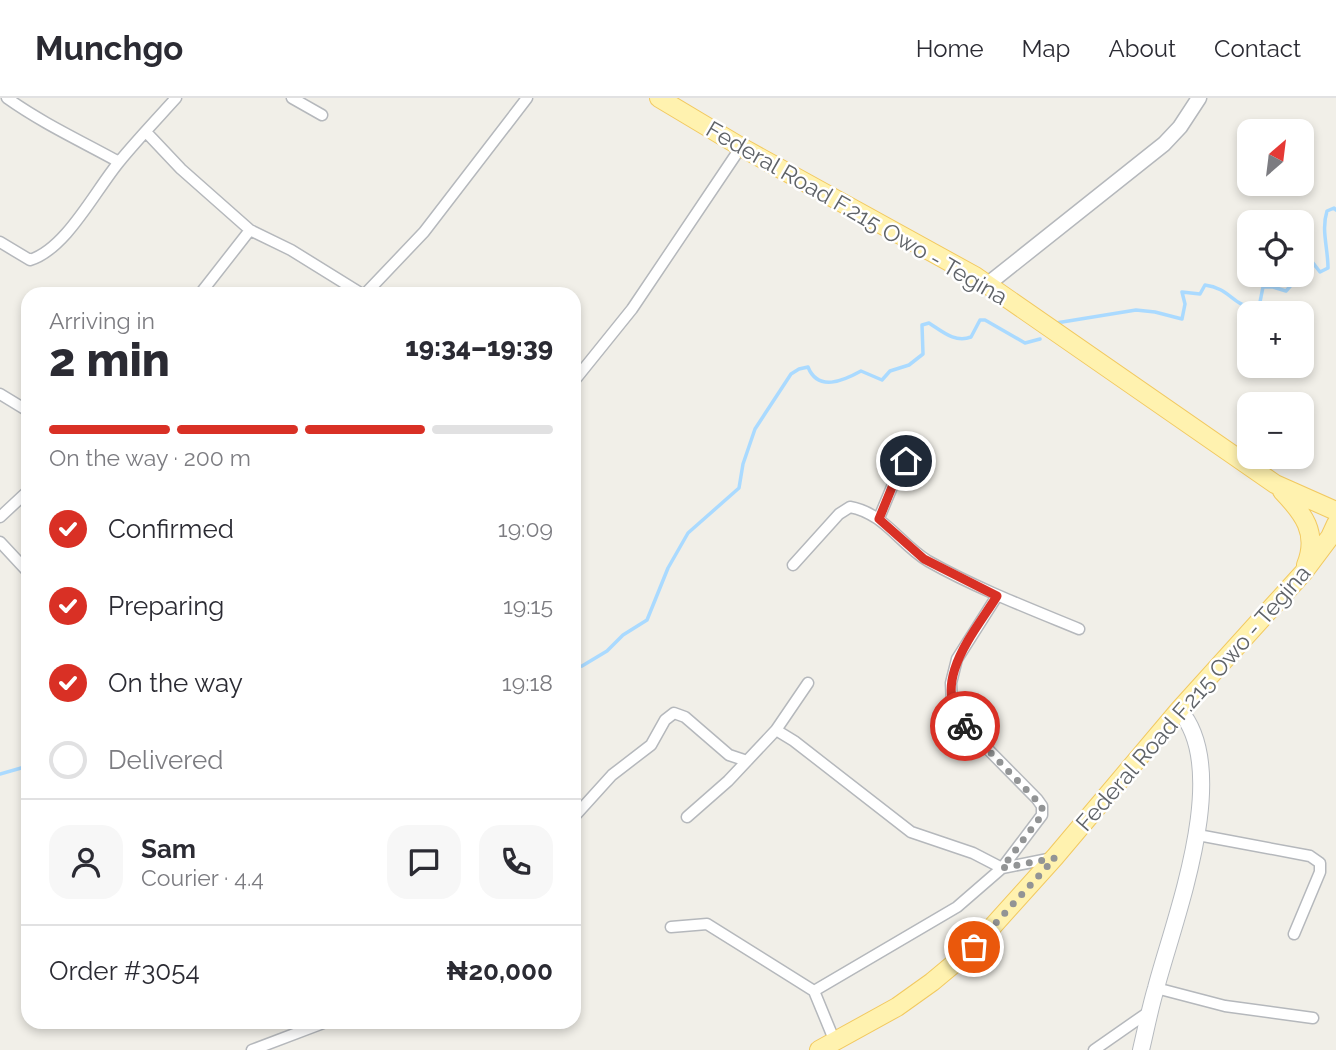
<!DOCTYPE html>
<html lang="en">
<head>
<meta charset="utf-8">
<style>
  :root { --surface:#fff; --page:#f7f7f7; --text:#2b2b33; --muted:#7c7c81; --line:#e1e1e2; --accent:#d93025 }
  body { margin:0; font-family:Raleway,sans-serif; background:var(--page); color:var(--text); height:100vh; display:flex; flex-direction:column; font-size:26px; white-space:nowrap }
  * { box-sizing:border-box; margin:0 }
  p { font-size:23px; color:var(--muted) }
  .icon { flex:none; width:38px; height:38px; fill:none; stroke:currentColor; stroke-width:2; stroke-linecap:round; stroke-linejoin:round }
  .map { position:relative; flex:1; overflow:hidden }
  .panel { position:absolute; left:21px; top:189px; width:560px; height:742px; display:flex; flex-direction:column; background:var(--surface); border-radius:21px; box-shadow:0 4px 10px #0003 }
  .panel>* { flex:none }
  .needle { width:46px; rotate:28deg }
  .controls { position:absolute; left:1237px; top:21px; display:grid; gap:14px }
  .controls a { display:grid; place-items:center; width:77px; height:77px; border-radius:14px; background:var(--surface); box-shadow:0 4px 10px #0003; font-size:35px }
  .pin { position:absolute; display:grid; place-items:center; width:60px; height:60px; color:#fff; margin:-30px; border:4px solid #fff; border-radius:50%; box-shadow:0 2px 7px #0007 }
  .courier { position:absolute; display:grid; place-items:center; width:70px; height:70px; margin:-35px; border:5px solid #d93025; border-radius:50%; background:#fff; color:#222; box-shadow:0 2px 9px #0007 }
  .summary em { font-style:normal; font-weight:800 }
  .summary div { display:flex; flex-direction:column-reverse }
  .summary { display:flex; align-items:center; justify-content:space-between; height:119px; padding:0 28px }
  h1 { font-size:46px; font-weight:800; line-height:52px }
  .bar { display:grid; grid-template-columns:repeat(4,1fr); gap:10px 7px; align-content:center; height:84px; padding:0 28px }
  .bar i { height:9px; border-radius:5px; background:var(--line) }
  .bar .active { background:var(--accent) }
  .bar p { grid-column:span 4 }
  .line { display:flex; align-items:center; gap:18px; padding:0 28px; border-top:2px solid var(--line) }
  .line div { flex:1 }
  .round { display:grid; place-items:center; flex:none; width:74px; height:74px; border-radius:21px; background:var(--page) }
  ol { padding:0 28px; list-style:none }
  li { display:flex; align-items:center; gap:21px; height:77px }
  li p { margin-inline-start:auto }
  li .icon { padding:7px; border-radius:50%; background:var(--accent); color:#fff; stroke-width:4 }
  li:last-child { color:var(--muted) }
  li i { width:38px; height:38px; border:4px solid var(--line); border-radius:50% }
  header { display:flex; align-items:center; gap:42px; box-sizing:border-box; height:98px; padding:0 35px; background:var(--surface); border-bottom:2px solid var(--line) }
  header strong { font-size:33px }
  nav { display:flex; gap:38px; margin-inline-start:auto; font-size:24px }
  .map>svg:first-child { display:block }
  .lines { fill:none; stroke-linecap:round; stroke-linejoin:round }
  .stream { stroke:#aadaff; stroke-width:3.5 }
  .minor-casing { stroke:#b5b8bc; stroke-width:13 }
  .tertiary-casing { stroke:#b5b8bc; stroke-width:17 }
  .secondary-casing { stroke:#b6babf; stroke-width:18 }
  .primary-casing { stroke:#f2c960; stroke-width:20 }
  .minor { stroke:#fff; stroke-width:10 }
  .tertiary { stroke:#fff; stroke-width:14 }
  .secondary { stroke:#fff; stroke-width:16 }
  .primary { stroke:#fff2af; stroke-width:18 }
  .done { stroke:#929495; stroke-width:7; stroke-dasharray:0 12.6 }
  .route { stroke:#d93025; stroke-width:9 }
  .labels { text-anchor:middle; stroke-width:5; stroke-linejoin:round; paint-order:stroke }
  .street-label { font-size:23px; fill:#5f6368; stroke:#fff }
</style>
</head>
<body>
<header>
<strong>Munchgo</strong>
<nav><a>Home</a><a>Map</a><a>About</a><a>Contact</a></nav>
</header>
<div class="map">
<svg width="1336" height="952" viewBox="0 0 1336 952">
  <rect width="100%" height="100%" fill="#f1efe8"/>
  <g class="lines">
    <path class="stream" d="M1302 174 1310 161 1320 174 1328 170C1328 150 1321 132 1327 113L1334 110 1336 112
      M1056 225 1136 212 1155 214 1182 221 1185 206 1182 194 1200 196 1205 187C1229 190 1233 207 1253 210L1260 204 1263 189H1273L1286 193 1300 177
      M574 569 582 568 607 553 623 537 647 522 668 470 688 435 739 390 743 366 755 331 791 276 799 271 808 269C818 294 843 283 861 273L882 282 890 273 909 267 923 256 922 227 929 225C943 234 955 245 971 239L980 222H985L1025 245 1040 241
      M0 676 28 668"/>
    <g class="minor-casing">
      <path id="minor" d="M7 0C42 25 81 43 119 64
        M292 0 322 17
        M146 34 181 71 250 132 291 152 362 196
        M0 144 30 162C66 151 95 93 119 64 137 42 157 21 176 0
        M200 196 250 132
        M365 196 424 134 527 0
        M574 283 632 211 741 49
        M0 296 28 313
        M0 419 28 393
        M879 420 897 377 915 350
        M0 444 28 474
        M793 467 839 416 850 409C884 415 900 446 928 463 976 490 1028 510 1079 531
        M776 632 794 643 911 734 973 755 1002 770 1053 760
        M574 719 612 677 651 647 665 622 674 615 685 619 729 657 747 663
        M687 719 728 683 776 632 808 585
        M1198 737 1310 758 1320 765V774L1294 836
        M671 829 707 826 814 893
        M1156 890 1225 908 1313 920
        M835 944 814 893 957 809 1002 770 1042 717V708L1037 701 962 625 952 607 951 585 957 561 997 498
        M252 952 326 924
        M1094 952 1150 913"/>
    </g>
    <g class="tertiary-casing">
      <path id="tertiary" d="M988 186 1164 46 1180 29 1199 0"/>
    </g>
    <g class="secondary-casing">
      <path id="secondary" d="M1141 952C1146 931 1150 910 1156 890 1174 821 1233 672 1179 612"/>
    </g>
    <g class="primary-casing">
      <path id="primary" d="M659 0 741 49 975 178 1275 386 1336 413
        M1282 393C1303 415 1319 435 1306 467
        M819 952 897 909 932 884 974 849 1055 759 1179 612 1303 475 1330 439 1336 426"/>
    </g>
    <use href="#minor" class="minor"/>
    <use href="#tertiary" class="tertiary"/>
    <use href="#secondary" class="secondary"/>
    <use href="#primary" class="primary"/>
  </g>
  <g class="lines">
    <path class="done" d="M965 628 1042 708V717L1002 770 1055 760 974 849"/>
    <path class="route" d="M906 363 897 377 879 421 924 461 997 498C974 535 928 586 965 628"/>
  </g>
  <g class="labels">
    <g class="street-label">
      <text transform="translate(857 115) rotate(30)" y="8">Federal Road F.215 Owo - Tegina</text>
      <text transform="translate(1193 600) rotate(-49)" y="8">Federal Road F.215 Owo - Tegina</text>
    </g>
  </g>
</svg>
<div class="controls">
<a><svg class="needle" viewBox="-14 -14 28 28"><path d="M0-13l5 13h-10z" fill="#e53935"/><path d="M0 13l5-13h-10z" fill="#7c7c81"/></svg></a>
<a><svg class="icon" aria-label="locate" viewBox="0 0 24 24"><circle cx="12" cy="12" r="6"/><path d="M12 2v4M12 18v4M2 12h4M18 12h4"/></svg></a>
<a>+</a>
<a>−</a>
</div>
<div class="pin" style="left:974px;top:849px;background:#ea580c"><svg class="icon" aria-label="bag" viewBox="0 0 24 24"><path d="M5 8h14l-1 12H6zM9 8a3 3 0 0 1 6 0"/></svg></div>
<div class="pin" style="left:906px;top:363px;background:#1f2937"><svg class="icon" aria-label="home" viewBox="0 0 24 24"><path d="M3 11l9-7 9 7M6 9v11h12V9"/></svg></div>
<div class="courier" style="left:965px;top:628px"><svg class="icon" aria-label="bike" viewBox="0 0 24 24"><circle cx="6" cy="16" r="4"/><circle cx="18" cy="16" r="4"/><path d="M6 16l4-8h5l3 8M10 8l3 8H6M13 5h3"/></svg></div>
<section class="panel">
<div class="summary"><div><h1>2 min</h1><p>Arriving in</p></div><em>19:34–19:39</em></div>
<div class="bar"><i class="active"></i><i class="active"></i><i class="active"></i><i></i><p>On the way · 200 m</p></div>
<ol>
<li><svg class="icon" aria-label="check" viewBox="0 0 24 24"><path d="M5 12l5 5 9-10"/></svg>Confirmed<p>19:09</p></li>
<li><svg class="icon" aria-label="check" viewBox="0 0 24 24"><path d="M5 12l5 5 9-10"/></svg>Preparing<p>19:15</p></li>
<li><svg class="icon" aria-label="check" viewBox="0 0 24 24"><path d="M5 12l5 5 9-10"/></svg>On the way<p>19:18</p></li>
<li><i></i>Delivered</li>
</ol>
<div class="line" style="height:126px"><a class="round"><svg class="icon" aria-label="person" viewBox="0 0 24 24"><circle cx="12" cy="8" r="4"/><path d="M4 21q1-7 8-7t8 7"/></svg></a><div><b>Sam</b><p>Courier · 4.4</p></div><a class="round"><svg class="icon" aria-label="chat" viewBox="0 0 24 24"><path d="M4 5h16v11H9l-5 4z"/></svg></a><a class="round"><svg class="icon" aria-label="phone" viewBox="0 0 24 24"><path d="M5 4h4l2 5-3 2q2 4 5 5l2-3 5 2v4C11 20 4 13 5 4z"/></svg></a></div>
<div class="line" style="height:91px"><div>Order #3054</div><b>₦20,000</b></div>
</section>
</div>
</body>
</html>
